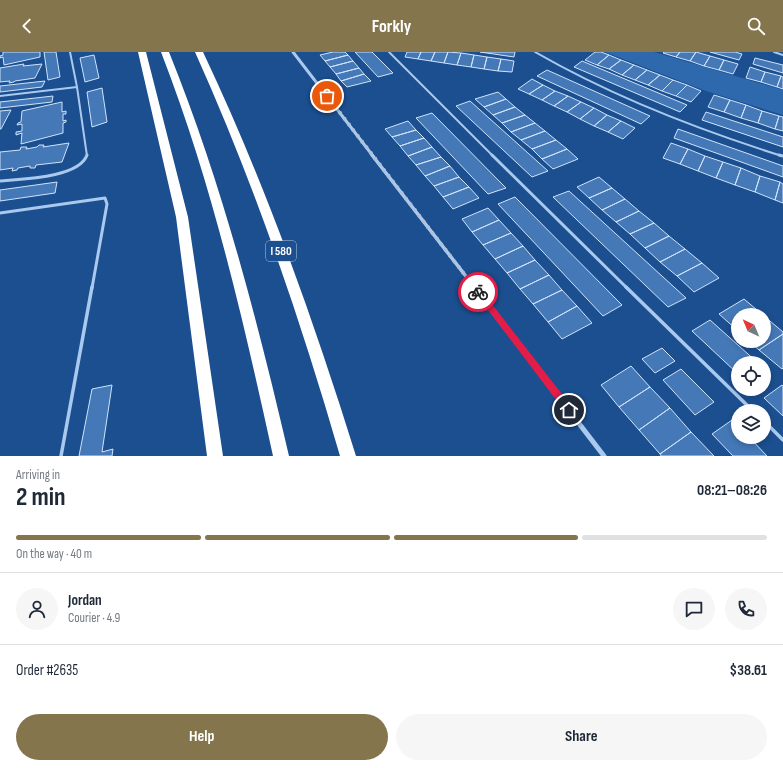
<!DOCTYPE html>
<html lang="en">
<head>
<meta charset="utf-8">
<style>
  :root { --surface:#fff; --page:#f6f6f7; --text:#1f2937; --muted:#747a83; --line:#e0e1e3; --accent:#84754c }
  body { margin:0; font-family:"Sofia Sans Condensed",sans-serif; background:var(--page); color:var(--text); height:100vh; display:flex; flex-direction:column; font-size:15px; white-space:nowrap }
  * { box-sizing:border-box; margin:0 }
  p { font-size:13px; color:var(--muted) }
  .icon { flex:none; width:22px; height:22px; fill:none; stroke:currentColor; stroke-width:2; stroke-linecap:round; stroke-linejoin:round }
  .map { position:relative; height:404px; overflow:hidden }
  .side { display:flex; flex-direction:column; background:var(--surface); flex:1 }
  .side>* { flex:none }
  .needle { width:26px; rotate:316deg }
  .tools { position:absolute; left:731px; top:256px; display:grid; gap:8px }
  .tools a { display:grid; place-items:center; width:40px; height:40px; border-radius:50%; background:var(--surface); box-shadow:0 2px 6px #0003; font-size:20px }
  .pin { position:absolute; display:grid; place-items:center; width:34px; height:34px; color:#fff; margin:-17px; border:2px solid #fff; border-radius:50%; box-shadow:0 1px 4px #0007 }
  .courier { position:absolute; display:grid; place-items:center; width:40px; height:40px; margin:-20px; border:3px solid #e11d48; border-radius:50%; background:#fff; color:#222; box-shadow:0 1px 5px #0007 }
  .head em { font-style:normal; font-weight:700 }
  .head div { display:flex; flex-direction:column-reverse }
  .head { display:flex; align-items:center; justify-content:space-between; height:68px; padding:0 16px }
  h1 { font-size:26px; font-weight:700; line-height:30px }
  .bar { display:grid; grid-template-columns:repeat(4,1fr); gap:6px 4px; align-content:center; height:48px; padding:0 16px }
  .bar i { height:5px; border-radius:3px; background:var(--line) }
  .bar .selected { background:var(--accent) }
  .bar p { grid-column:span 4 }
  .line { display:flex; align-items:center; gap:10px; padding:0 16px; border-top:1px solid var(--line) }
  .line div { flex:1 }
  .round { display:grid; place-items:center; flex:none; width:42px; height:42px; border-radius:21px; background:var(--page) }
  .action { display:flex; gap:8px; margin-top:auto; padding:8px 16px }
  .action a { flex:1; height:46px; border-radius:24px; background:var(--accent); color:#fff; font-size:16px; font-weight:700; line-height:46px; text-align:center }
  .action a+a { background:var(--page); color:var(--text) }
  header { display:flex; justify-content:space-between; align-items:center; height:52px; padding:0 16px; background:var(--accent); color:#fff; font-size:18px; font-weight:700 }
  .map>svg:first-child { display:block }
  .green { fill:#2e69ad }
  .building { fill:#4478b7; stroke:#cfe3fa }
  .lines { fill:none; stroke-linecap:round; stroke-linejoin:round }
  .service-far2 { stroke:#a9c9ee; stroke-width:2 }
  .service-far1 { stroke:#a9c9ee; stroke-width:3 }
  .service { stroke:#a9c9ee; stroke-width:3.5 }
  .minor-far2 { stroke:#a9c9ee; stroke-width:3 }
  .minor-far1 { stroke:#a9c9ee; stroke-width:3.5 }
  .minor { stroke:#a9c9ee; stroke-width:5 }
  .motorway { fill:#fff; fill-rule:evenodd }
  .route { fill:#e11d48 }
  .done { stroke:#afc1d8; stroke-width:4; stroke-dasharray:0 7.2 }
  .labels { text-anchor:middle; stroke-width:3; stroke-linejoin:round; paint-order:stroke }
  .shield { fill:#1b4f8f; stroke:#bbcadd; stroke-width:1 }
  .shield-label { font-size:12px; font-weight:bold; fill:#fff }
</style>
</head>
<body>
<header><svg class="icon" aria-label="back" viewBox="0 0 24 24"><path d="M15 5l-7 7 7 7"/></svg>Forkly<svg class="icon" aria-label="search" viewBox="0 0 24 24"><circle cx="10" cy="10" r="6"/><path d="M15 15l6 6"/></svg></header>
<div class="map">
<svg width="783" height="404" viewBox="0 0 783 404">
  <rect width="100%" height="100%" fill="#1b4f8f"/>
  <path class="green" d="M605 0H654L783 38V63L706 39Z"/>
  <path class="building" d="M3 0H40V5L4 13 3 5 0 6V4L3 3Z
    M44 0H56L60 25 48 28Z
    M333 0H345L348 3 325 9 320 3Z
    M355 0H372L393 21 378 25Z
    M407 0H421L418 7 405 5Z
    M421 0H435L431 9 418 7Z
    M435 0H448L444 11 431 9Z
    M448 0 461 1 457 13 444 11Z
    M480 0H515L514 5Z
    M595 0H601L609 3 597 13 585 8Z
    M664 0H680L676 5 663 1Z
    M680 0H696L690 9 676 5Z
    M696 0 710 4 704 14 690 9Z
    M710 0H735L742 2 739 8Z
    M461 1 474 3 471 15 457 13Z
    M94 3 99 26 85 30 80 6Z
    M348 3 353 9 330 15 325 9Z
    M474 3 487 5 484 17 471 15Z
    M609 3 621 8 609 17 597 13Z
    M710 4 724 8 719 18 704 14Z
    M487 5 501 7 498 19 484 17Z
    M755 6 783 13V21L753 12Z
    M501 7 514 9 512 20 498 19Z
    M621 8 634 13 622 23 609 17Z
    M724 8 738 12 733 22 719 18Z
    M353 9 359 16 336 22 330 15Z
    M582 9 687 53 680 60 574 15Z
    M24 12 23 14 42 12 35 26 15 29 14 30 9 31 10 29 0 30V16Z
    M634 13 647 18 635 28 622 23Z
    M750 15 765 20 761 30 746 26Z
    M359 16 364 22 341 29 336 22Z
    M547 18 650 64 641 72 537 24Z
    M647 18 660 23 648 33 635 28Z
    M765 20 781 24 777 35 761 30Z
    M364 22 371 29 347 35 341 29Z
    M660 23 673 28 662 39 648 33Z
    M781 24 783 25V37L777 35Z
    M532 27 543 33 529 42 518 37Z
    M673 28 687 33 676 44 662 39Z
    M45 29 42 35 0 40V34Z
    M543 33 555 39 542 48 529 42Z
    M687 33 701 39 691 50 676 44Z
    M102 36 107 70 92 75 87 40Z
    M555 39 568 44 554 54 542 48Z
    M498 40 506 47 484 55 475 47Z
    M714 43 730 48 724 60 708 55Z
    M53 44 52 50 0 56V50Z
    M568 44 581 50 567 60 554 54Z
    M506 47 515 55 493 63 484 55Z
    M730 48 746 53 741 66 724 60Z
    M470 49 548 119 532 125 456 54Z
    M62 50V60L66 59V62H63V69L66 68V70L63 71V81L21 92 22 81 16 83V80L22 79V72L17 73 18 71 21 70 22 59Z
    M581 50 594 56 580 67 567 60Z
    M746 53 762 59 758 71 741 66Z
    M515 55 525 63 502 71 493 63Z
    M594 56 607 63 594 74 580 67Z
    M11 58 1 77H0V59Z
    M762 59 779 64 775 77 758 71Z
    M706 60 783 85V95L702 68Z
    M432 61 506 136 488 142 416 66Z
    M525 63 535 71 511 80 502 71Z
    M607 63 621 69 608 80 594 74Z
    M779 64 783 65V79L775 77Z
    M408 69 416 78 392 85 385 77Z
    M621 69 635 76 623 87 608 80Z
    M535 71 545 79 521 88 511 80Z
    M678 77 783 114V125L674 86Z
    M416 78 424 86 400 94 392 85Z
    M545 79 556 88 532 97 521 88Z
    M424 86 432 95 408 104 400 94Z
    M556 88 567 97 542 107 532 97Z
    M69 91 62 110 36 113 35 116H30V114L18 116 17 118 12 119 13 116 0 118V100L20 98 21 95H27L26 97 37 95 39 93H44L43 95Z
    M671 91 688 97 680 112 663 106Z
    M432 95 441 105 416 113 408 104Z
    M567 97 578 107 553 117 542 107Z
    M688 97 705 104 698 119 680 112Z
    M705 104 723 110 716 126 698 119Z
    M441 105 450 114 425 124 416 113Z
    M723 110 741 116 735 133 716 126Z
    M450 114 459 125 434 134 425 124Z
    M741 116 760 124 755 140 735 133Z
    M760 124 780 130 775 148 755 140Z
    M459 125 469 135 443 145 434 134Z
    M599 125 612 136 589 146 577 135Z
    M57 130 55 141 0 149V138Z
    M780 130 783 132V151L775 148Z
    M469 135 479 146 453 157 443 145Z
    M612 136 625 147 602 158 589 146Z
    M569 139 686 246 668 255 553 145Z
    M515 145 622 253 603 264 498 152Z
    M625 147 639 159 616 170 602 158Z
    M488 156 499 168 472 180 462 167Z
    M639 159 654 171 630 182 616 170Z
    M499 168 511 181 483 193 472 180Z
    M654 171 669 184 645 196 630 182Z
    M511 181 523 194 495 207 483 193Z
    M669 184 685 197 660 210 645 196Z
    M523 194 535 208 507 221 495 207Z
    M685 197 702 211 677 224 660 210Z
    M535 208 549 223 520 237 507 221Z
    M702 211 719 226 694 240 677 224Z
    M549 223 562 238 533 252 520 237Z
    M562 238 577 254 548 270 533 252Z
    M744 247 763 263H738V279L719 262Z
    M577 254 592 271 562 287 548 270Z
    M764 264 783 280V282L759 298 749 289H764Z
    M710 268 758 311H738V322L692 279Z
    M783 282V316L782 317 759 298Z
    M662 296 675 309 655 321 642 307Z
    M631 314 650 335 619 355 601 333Z
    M681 317 714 350 695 363 663 328Z
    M112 333 102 400 113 397 112 404H79L92 337Z
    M782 333 783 334V364L764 346Z
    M650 335 670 356 639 378 619 355Z
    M670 356 691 380 660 402 639 378Z
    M732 368 738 374V385H749L767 404H733L712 382Z
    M691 380 714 404H661L660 402Z"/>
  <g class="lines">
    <path class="service-far2" d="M70 0 77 35 87 104
      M389 0 493 104
      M535 0C613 45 696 77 782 104
      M774 0 783 3
      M0 44 77 35"/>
    <path class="service-far1" d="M492 103 627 236
      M779 103 783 104
      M0 129C21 127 79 126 87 103
      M0 161 105 146 107 152 92 236"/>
    <path class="service" d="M626 235 753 359
      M764 369 783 388
      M61 404 92 235"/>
    <path class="minor-far2" d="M293 0 373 104"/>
    <path class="minor-far1" d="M372 103 475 236"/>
    <path class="minor" d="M474 235 604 404"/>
    <path class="motorway" d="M138 0H146L188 165 223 404H207L176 165Z
      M161 0H169C222 131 257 267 289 404H273C243 267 212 131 161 0Z
      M195 0H203C265 131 313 266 356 404H340C300 266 254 131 195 0Z"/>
  </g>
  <path class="route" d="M478 237 481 238 572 355 573 358 572 361 569 362 566 361 476 242V238Z"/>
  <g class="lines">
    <path class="done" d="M327 44 478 240"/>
  </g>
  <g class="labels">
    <rect class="shield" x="266" y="189" width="30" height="20" rx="3"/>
    <g class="shield-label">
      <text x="281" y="203">I 580</text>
    </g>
  </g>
</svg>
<div class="tools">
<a><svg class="needle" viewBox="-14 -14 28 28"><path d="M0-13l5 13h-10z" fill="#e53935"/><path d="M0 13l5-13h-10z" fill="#747a83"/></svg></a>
<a><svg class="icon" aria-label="locate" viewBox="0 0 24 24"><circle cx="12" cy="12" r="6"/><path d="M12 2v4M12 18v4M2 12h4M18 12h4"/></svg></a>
<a><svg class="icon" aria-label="layers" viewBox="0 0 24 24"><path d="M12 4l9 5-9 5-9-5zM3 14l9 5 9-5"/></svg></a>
</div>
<div class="pin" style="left:327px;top:44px;background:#ea580c"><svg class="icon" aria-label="bag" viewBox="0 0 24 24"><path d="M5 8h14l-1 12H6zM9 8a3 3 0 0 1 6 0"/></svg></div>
<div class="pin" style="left:569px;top:358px;background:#1f2937"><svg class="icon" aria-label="home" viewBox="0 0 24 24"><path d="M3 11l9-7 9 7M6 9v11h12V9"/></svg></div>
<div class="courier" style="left:478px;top:240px"><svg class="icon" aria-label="bike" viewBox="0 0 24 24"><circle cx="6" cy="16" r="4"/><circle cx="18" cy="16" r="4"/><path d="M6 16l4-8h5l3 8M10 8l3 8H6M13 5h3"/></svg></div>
</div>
<section class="side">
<div class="head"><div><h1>2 min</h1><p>Arriving in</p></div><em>08:21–08:26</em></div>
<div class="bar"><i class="selected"></i><i class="selected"></i><i class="selected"></i><i></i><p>On the way · 40 m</p></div>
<div class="line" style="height:72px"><a class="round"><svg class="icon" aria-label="person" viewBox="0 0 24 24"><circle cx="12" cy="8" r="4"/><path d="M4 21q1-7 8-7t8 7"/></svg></a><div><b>Jordan</b><p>Courier · 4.9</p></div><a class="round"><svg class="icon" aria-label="chat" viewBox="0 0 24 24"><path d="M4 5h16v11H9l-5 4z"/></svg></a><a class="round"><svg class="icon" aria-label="phone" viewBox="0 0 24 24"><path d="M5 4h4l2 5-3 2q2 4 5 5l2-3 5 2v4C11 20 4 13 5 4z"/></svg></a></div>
<div class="line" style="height:52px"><div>Order #2635</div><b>$38.61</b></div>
<div class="action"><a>Help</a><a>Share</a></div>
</section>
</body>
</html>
